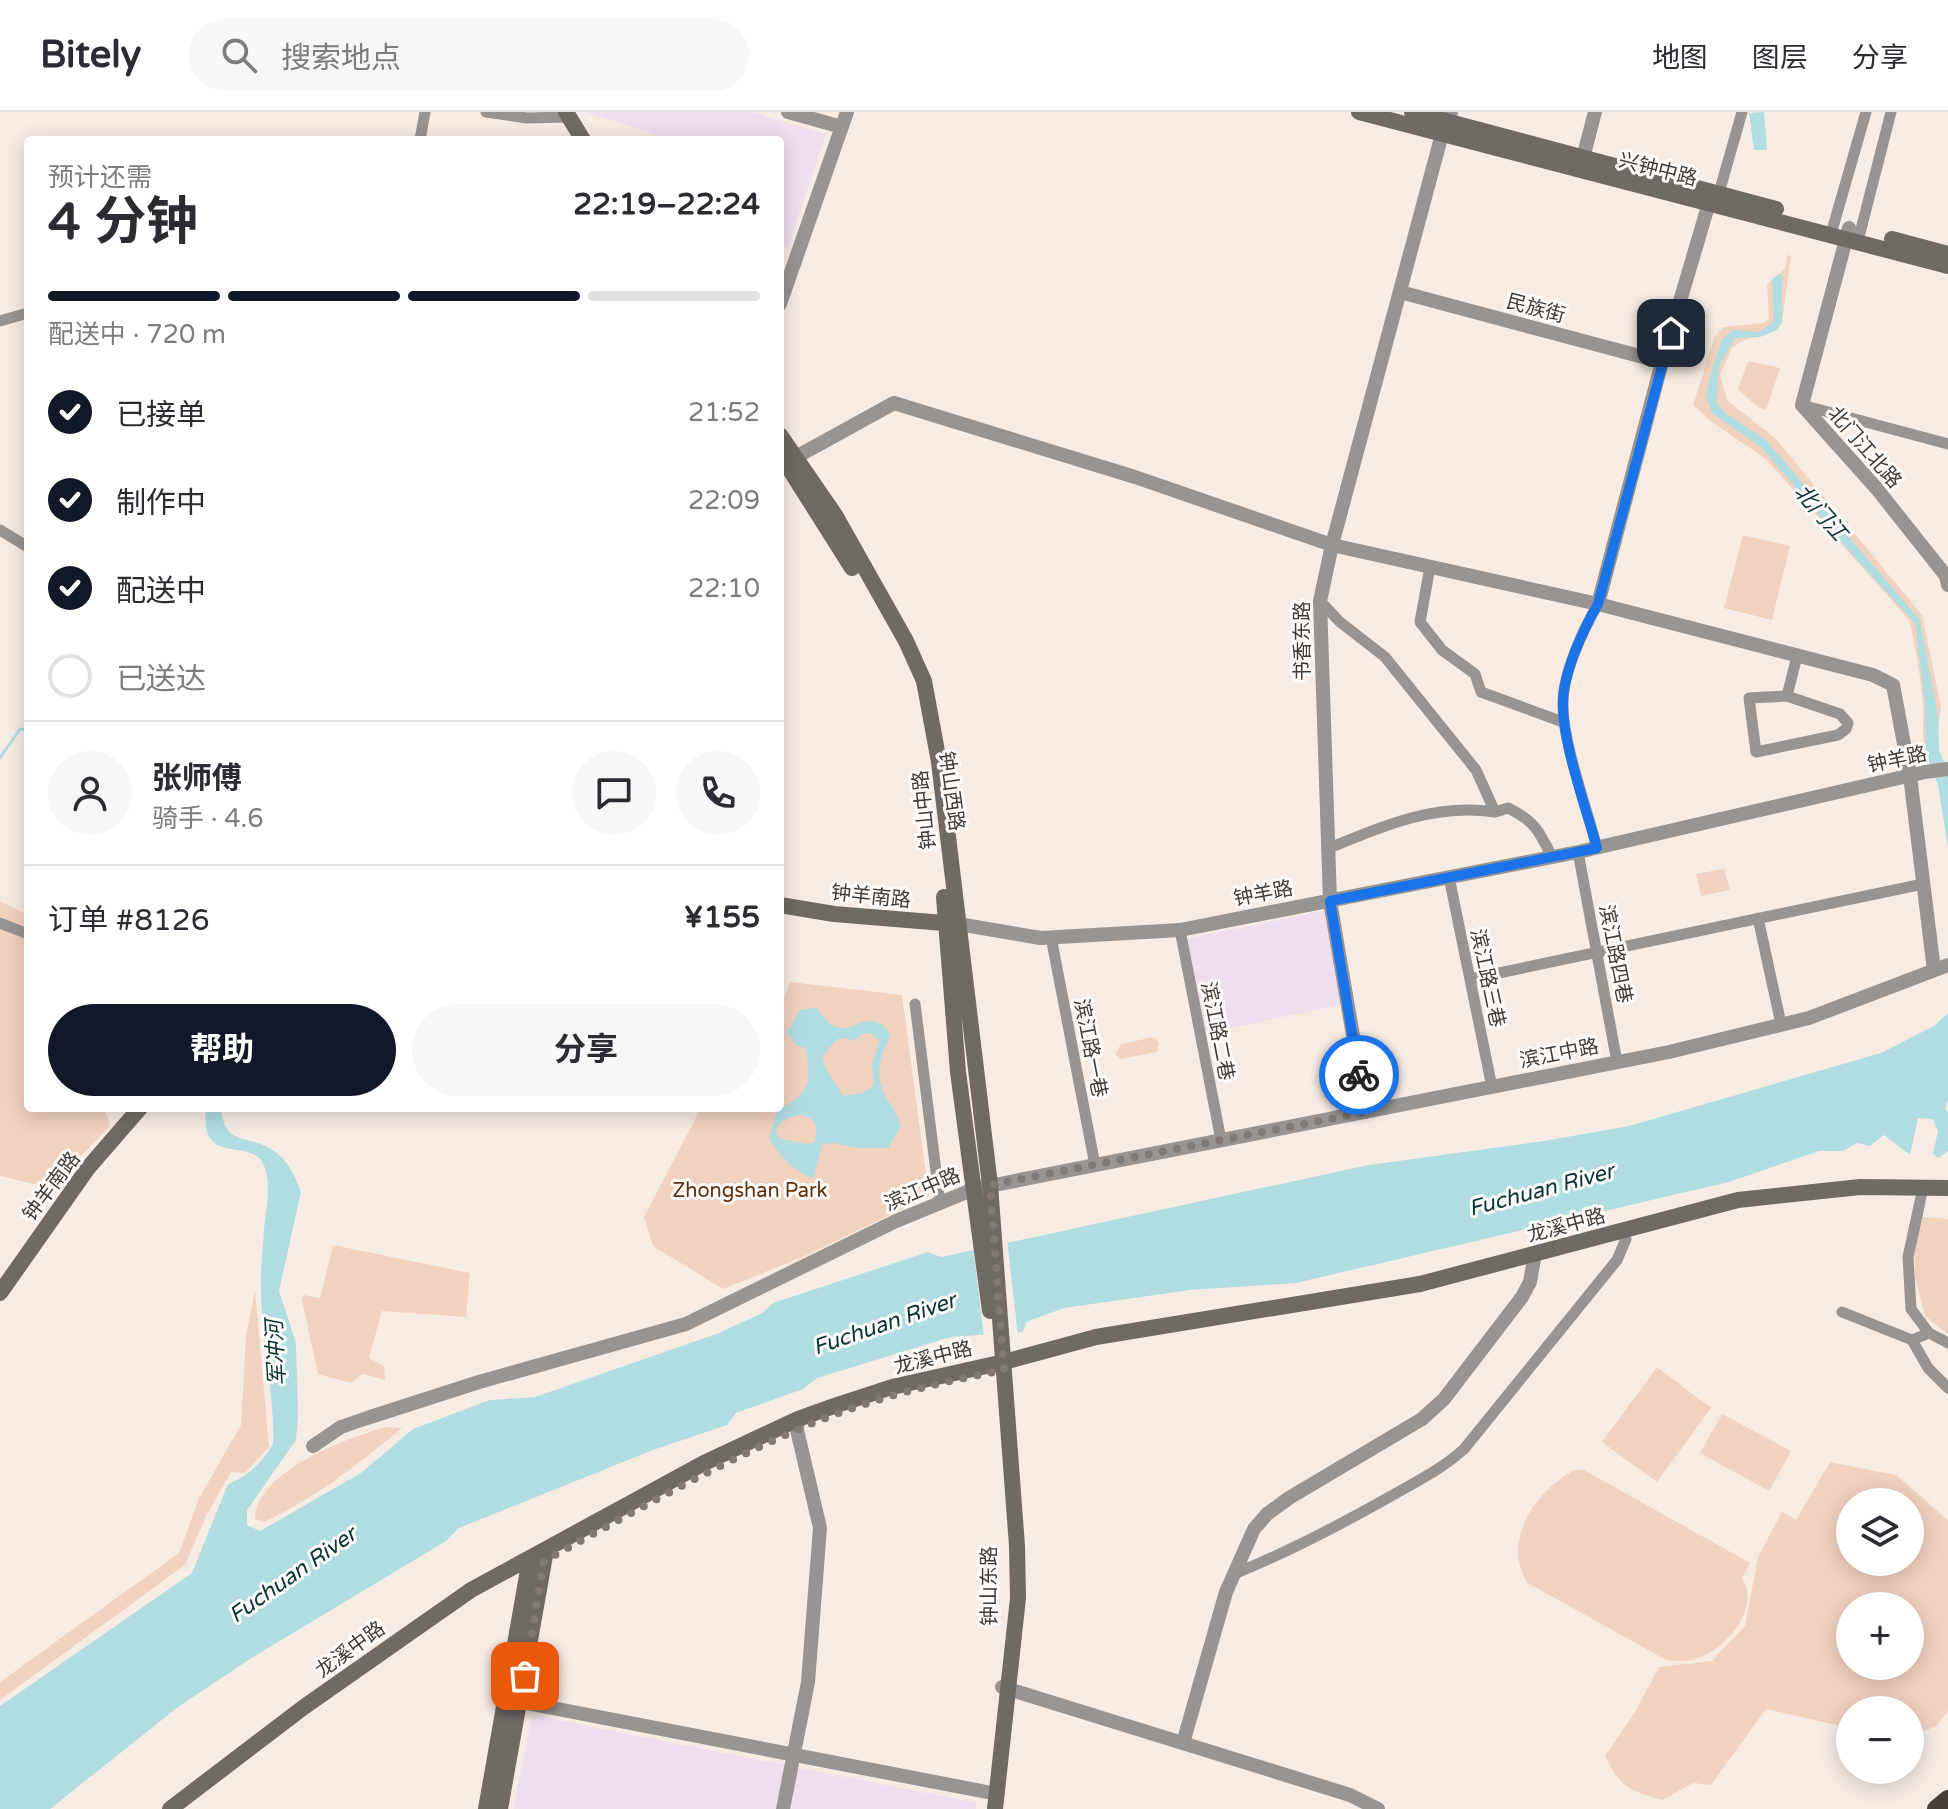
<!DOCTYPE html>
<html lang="zh">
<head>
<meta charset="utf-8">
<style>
  :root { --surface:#fff; --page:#f7f7f7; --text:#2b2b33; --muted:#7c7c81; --line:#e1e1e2; --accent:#111827 }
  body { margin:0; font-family:"Varela Round","Noto Sans SC",sans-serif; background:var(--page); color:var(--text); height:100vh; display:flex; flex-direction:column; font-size:30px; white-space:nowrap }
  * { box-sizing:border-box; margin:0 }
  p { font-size:26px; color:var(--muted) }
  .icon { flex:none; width:44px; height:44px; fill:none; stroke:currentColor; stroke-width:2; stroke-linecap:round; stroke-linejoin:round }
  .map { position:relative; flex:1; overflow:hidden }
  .panel { position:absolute; left:24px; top:24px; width:760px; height:976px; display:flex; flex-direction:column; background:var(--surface); border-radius:8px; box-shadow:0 4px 20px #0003 }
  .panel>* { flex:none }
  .fabs { position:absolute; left:1836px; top:1376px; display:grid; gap:16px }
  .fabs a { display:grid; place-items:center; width:88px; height:88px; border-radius:50%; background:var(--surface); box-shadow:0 4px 20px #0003; font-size:40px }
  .pin { position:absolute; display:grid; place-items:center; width:68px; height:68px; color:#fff; margin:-34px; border-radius:16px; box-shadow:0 4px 12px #0006 }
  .courier { position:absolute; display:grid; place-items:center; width:80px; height:80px; margin:-40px; border:6px solid #1a73e8; border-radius:50%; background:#fff; color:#222; box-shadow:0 2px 10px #0007 }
  .summary em { font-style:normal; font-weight:700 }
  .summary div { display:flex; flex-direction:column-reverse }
  .summary { display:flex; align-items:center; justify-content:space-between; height:136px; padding:0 24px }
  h1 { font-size:52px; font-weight:700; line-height:60px }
  .bar { display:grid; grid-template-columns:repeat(4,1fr); gap:12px 8px; align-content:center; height:96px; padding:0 24px }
  .bar i { height:10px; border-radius:6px; background:var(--line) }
  .bar .current { background:var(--accent) }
  .bar p { grid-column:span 4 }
  .line { display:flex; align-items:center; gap:20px; padding:0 24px; border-top:2px solid var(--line) }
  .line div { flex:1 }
  .round { display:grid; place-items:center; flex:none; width:84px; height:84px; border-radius:42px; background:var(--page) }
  ol { padding:0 24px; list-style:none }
  li { display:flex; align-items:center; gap:24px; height:88px }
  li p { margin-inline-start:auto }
  li .icon { padding:8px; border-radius:50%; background:var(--accent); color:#fff; stroke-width:4 }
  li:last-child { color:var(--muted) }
  li i { width:44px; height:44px; border:4px solid var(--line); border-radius:50% }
  .cta { display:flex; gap:16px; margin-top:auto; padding:16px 24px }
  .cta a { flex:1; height:92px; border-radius:48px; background:var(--accent); color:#fff; font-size:32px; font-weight:700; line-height:92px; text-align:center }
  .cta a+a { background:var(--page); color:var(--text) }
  header { display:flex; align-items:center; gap:48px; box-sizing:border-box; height:112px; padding:0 40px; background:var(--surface); border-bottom:2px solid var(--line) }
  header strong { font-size:38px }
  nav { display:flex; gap:44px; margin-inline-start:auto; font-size:28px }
  .search { width:560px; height:72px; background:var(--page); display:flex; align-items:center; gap:20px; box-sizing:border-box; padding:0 28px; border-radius:44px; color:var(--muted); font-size:30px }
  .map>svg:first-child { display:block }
  .commercial { fill:#f0deee }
  .green { fill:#f1d2be; fill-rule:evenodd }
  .water { fill:#b0dde1; fill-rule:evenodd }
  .pier { fill:#f7ece4 }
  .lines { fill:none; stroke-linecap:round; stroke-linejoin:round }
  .stream { stroke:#b0dde1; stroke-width:3 }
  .minor { stroke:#989491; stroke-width:11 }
  .tertiary { stroke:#989491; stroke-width:14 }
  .secondary { stroke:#706a64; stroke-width:16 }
  .trunk { stroke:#474039; stroke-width:18 }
  .done { stroke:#807974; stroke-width:8; stroke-dasharray:0 14.4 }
  .route { stroke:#1a73e8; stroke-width:10 }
  .labels { text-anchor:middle; stroke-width:6; stroke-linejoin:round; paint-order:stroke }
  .street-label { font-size:20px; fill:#403b38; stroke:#fdfbf9 }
  .park-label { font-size:20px; fill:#5c310f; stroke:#fdfbf9 }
  .water-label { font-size:22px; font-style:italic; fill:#083438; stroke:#fdfbf9 }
</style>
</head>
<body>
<header>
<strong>Bitely</strong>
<div class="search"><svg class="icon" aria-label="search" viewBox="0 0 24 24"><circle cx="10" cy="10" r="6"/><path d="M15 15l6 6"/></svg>搜索地点</div>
<nav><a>地图</a><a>图层</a><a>分享</a></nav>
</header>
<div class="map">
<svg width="1948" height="1697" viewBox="0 0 1948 1697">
  <rect width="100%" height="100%" fill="#f7ece4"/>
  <path class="commercial" d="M586 0H750L826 22 788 136 780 133V28H660L657 23Z
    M1327 798 1342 892 1205 922 1186 827Z
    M532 1603 977 1691 976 1697H513Z"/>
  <path class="green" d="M1787 143 1791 144 1782 210 1777 218 1742 229 1732 236 1720 263 1724 278 1728 289 1776 327 1922 503 1941 595 1937 625 1939 638 1926 642C1921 625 1924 608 1923 591 1920 563 1916 535 1909 508L1766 347 1713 311 1693 293 1714 226 1723 215 1763 211 1769 207 1767 173 1786 155Z
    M1748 249 1780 256 1766 298 1759 296 1738 278Z
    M1743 423 1790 434 1772 508 1724 496Z
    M1724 757 1730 778 1701 784 1696 762Z
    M0 789 28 803V996H104L110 1014 50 1076 0 1064Z
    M790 870 902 883 929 1084 805 1144 723 1177 653 1134 644 1105 701 996H780V898Z
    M1154 925 1159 931 1156 940 1121 947 1115 942 1121 932Z
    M1913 1104 1948 1107V1222L1925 1204 1915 1165Z
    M333 1133 470 1161 466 1205 382 1199 369 1246 384 1254 385 1268 363 1262 351 1271 318 1262 302 1188 304 1183 320 1186Z
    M255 1178 269 1335 245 1361 231 1360 206 1404 185 1453 0 1588V1570L179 1441 199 1386 241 1313 246 1224Z
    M1657 1255 1711 1296 1657 1370 1602 1330Z
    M1722 1302 1791 1339 1769 1379 1700 1341Z
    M386 1315 402 1316C359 1352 315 1386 264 1410L255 1407C256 1359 347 1326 386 1315Z
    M1830 1350 1896 1363 1948 1408V1599L1936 1614 1910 1625V1598H1850V1616L1766 1597 1711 1673 1693 1671 1662 1688C1629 1678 1621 1676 1605 1644L1635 1600 1659 1555 1712 1549 1745 1514 1758 1445 1782 1400 1796 1408ZM1850 1390H1910V1450H1850ZM1850 1494H1910V1554H1850Z
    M1575 1358H1584L1750 1451 1742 1466C1763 1496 1722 1542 1692 1548 1683 1550 1674 1549 1666 1548L1528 1471C1500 1430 1537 1376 1575 1358Z"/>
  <path class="water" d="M1764 0 1767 38H1754L1749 1Z
    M1782 161V210L1777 218 1760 225 1735 226 1719 255 1716 290 1724 300 1766 328 1920 508 1938 604 1939 638 1948 659V735L1938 673 1926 642 1925 591 1915 511 1857 448 1761 335 1712 301 1706 285 1709 268 1722 227 1733 218 1760 220 1774 209 1772 167Z
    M817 896C822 902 827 911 834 914 855 924 870 891 891 923 880 944 874 963 886 985 892 996 898 1002 901 1014L888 1036H856L834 1031 822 1032 814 1066C793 1060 780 1044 769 1026L778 997C810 982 812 971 806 937L795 932 787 920 801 897ZM870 921 879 928 872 953 874 970 872 975 861 981 843 984C836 969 825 961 822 945L837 927 845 926 853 929 863 922ZM801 1003C817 1005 819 1017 814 1030L807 1032 781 1027 776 1019C781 1007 788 1006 801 1003Z
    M1948 901V988L1945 997 1948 1000V1039L1938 1046 1933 1042 1938 1019 1933 1007 1918 1006 1910 1043 1884 1023 1870 1034 1857 1031 1843 1039H1819L1729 1070 1296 1171 1190 1178 1064 1196 1026 1210 1023 1220 951 1225 817 1266 803 1277 736 1301 727 1313 653 1338 459 1416 446 1429 250 1547 178 1595 50 1697H0V1594L192 1461 228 1372C247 1365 263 1350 273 1332 275 1281 261 1230 261 1179 260 1158 263 1138 264 1117 266 1098 271 1075 265 1056 254 1021 199 1059 206 996H221C225 1039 253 1019 279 1043 290 1052 296 1067 301 1080L279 1179 296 1231 298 1305 296 1328 247 1398V1413L260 1419 361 1361 413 1317 490 1288 535 1285 719 1221 764 1200 773 1191 928 1140 941 1145 1369 1053 1544 1029 1629 1014 1881 941 1934 914Z"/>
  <path class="pier" d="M1007 1127 1018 1224 984 1226 973 1134Z"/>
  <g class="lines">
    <path class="stream" d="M0 646 20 617 28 618"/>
    <path class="minor" d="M486 0 527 6 569 5
      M420 28 425 0
      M1719 81 1742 0
      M1831 122 1866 0
      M1858 129 1891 0
      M0 209 28 201
      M1802 293 1948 332
      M0 418 28 435
      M1430 455 1420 510 1442 538 1475 562 1481 580 1563 610
      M1320 489 1340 510 1385 545 1476 658 1495 700 1508 696C1535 709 1539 719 1552 745
      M1787 584 1749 586 1756 640 1838 623 1846 617 1848 611 1840 602 1787 584 1797 544
      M1597 736C1587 696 1562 629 1563 591 1563 561 1583 518 1598 492
      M1327 737C1382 714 1435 691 1495 700
      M1578 740 1617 950
      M1449 765 1492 975
      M1758 806 1781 912
      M0 811 28 822
      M1180 818 1221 1028
      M1051 825 1095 1053
      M1470 867 1923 772
      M915 892 940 1091
      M1923 1076 1908 1145 1911 1197 1929 1221 1948 1231
      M1842 1200 1912 1228 1929 1221
      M1912 1228 1928 1256 1948 1276
      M1234 1462C1288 1440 1340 1413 1391 1384 1416 1370 1442 1357 1464 1337L1617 1148 1626 1127"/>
    <path class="tertiary" d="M788 0 842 15
      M1583 46 1595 0
      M1849 116 1802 293 1877 377 1946 464 1948 473
      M1400 180 1662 250
      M780 192 847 0
      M796 345 894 291 1135 365 1332 433 1598 492 1873 563 1893 573 1910 664 1934 858
      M1598 492 1662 250 1709 91 1715 84
      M958 812 1041 826 1180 818 1578 740 1925 660 1948 657
      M1366 1000 1330 789 1320 489 1332 433 1442 22 1451 0
      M313 1334 341 1315 367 1306 479 1270 686 1212 896 1109 974 1077 1669 940 1809 906 1948 853
      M1002 1575 1350 1683 1378 1697
      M511 1588 997 1682
      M1183 1631 1226 1480 1254 1417 1267 1402 1289 1386 1422 1307 1444 1287 1522 1185 1530 1170 1535 1141
      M783 1697 808 1570 820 1416 797 1318 798 1307"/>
    <path class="secondary" d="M566 0 583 28
      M1359 0 1948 154
      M1412 0 1776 97
      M1892 127 1948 142
      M780 323 835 403 906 529 924 569 939 650 990 1073 1017 1434 1018 1486 995 1697
      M780 342 852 456
      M944 785 958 960 990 1199
      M780 793 834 802 956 812
      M0 1181 88 1056 140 996
      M170 1697 304 1595 471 1478 704 1351 798 1307 834 1294 892 1275 1004 1250 1096 1225 1420 1172 1738 1088 1860 1075 1948 1076
      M486 1697 530 1447
      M500 1697 546 1438"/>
    <path class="trunk" d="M1936 1697 1948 1687"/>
  </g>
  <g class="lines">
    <path class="done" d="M525 1564 544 1449C628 1403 711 1355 799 1317 864 1288 935 1271 1004 1258L990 1073 1366 1000 1359 963"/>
    <path class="route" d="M1359 963 1330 789 1597 736C1586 696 1562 630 1563 591 1563 561 1583 518 1598 492L1671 221"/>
  </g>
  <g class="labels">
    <g class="street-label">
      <text transform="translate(1658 57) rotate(14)" y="7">兴钟中路</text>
      <text transform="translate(1536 196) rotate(15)" y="7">民族街</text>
      <text transform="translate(1865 335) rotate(49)" y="7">北门江北路</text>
      <text transform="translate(1302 529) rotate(-90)" y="7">书香东路</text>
      <text transform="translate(1897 647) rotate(-12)" y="7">钟羊路</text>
      <text transform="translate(952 679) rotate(82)" y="7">钟山西路</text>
      <text transform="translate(924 698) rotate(-96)" y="7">钟山中路</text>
      <text transform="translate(1263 781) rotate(-11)" y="7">钟羊路</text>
      <text transform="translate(871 784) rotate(6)" y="7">钟羊南路</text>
      <text transform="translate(1616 842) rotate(79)" y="7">滨江路四巷</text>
      <text transform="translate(1488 866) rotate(78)" y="7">滨江路三巷</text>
      <text transform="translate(1218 919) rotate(79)" y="7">滨江路二巷</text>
      <text transform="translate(1091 936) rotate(79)" y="7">滨江路一巷</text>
      <text transform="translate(1559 941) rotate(-11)" y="7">滨江中路</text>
      <text transform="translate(51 1074) rotate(-53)" y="7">钟羊南路</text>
      <text transform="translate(922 1077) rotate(-23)" y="7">滨江中路</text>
      <text transform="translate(1566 1113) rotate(-15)" y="7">龙溪中路</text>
      <text transform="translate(933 1245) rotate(-14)" y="7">龙溪中路</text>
      <text transform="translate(989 1474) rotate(-90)" y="7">钟山东路</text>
      <text transform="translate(350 1537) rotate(-36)" y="7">龙溪中路</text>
    </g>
    <g class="park-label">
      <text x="750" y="1085">Zhongshan Park</text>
    </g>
    <g class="water-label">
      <text transform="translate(1821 400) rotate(49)" y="8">北门江</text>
      <text transform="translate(1541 1077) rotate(-15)" y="8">Fuchuan River</text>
      <text transform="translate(884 1211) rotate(-19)" y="8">Fuchuan River</text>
      <text transform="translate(275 1241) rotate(-93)" y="8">军冲河</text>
      <text transform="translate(292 1462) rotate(-35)" y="8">Fuchuan River</text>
    </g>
  </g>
</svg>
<div class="fabs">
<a><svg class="icon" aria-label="layers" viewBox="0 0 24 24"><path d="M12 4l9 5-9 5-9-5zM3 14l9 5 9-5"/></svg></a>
<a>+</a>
<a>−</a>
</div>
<div class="pin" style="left:525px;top:1564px;background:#ea580c"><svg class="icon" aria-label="bag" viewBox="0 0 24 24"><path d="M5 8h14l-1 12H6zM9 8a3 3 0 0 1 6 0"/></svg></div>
<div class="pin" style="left:1671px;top:221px;background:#1f2937"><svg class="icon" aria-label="home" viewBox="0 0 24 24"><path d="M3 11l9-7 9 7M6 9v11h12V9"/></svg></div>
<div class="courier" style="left:1359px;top:963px"><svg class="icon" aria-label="bike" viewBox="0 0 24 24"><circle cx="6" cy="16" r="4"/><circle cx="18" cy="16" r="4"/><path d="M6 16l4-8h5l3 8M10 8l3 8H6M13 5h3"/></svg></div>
<section class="panel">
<div class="summary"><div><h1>4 分钟</h1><p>预计还需</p></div><em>22:19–22:24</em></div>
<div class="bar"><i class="current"></i><i class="current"></i><i class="current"></i><i></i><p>配送中 · 720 m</p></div>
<ol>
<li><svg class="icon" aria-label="check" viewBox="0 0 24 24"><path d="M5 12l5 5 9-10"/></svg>已接单<p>21:52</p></li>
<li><svg class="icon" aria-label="check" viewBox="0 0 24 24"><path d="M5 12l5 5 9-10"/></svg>制作中<p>22:09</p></li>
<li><svg class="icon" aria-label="check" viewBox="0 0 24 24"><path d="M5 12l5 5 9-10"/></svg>配送中<p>22:10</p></li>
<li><i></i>已送达</li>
</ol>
<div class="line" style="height:144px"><a class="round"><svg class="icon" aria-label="person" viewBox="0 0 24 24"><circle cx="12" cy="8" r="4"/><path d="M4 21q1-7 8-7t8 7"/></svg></a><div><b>张师傅</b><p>骑手 · 4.6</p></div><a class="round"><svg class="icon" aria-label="chat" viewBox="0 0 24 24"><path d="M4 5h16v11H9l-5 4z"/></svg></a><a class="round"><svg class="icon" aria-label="phone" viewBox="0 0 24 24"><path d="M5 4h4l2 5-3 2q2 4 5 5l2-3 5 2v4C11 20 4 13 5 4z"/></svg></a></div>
<div class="line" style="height:104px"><div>订单 #8126</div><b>¥155</b></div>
<div class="cta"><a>帮助</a><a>分享</a></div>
</section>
</div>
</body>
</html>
